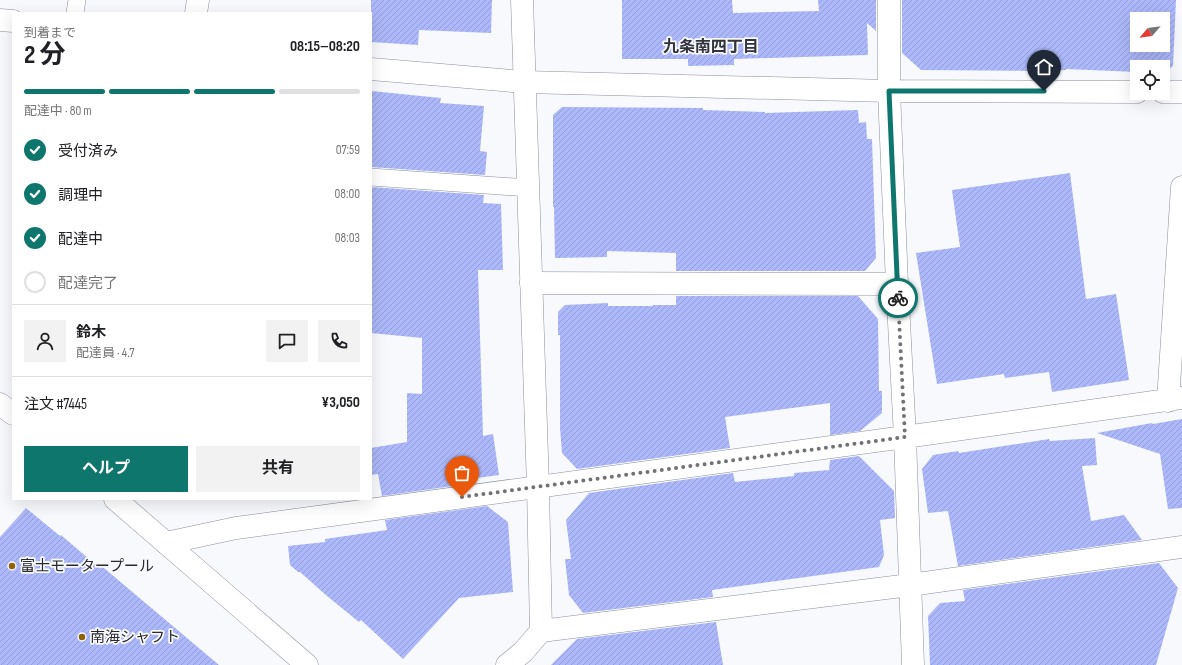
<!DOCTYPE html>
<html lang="ja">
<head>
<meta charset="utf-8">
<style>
  :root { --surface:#fff; --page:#f2f2f2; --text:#202124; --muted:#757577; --line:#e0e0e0; --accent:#0f766e }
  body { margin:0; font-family:"Sofia Sans Condensed","Noto Sans JP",sans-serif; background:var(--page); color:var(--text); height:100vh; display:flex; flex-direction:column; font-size:15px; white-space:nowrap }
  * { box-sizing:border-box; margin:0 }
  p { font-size:13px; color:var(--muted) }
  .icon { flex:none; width:22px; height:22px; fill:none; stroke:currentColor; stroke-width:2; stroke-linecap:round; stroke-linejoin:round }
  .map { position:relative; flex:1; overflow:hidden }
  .sheet { position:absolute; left:12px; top:12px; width:360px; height:488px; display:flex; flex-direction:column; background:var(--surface); border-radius:0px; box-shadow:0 4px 16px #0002 }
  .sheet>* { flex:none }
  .needle { width:26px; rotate:242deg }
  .tools { position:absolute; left:1130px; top:12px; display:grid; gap:8px }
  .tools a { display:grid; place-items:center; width:40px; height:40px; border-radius:0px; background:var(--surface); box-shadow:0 4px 16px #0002; font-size:20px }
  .pin { position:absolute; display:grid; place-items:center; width:34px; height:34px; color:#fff; margin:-41px -17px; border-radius:50% 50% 50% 0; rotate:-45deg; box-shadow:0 0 4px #0007 }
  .pin .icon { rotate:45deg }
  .courier { position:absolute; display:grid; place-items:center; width:40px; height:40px; margin:-20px; border:3px solid #0f766e; border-radius:50%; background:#fff; color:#222; box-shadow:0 1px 5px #0007 }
  .head em { font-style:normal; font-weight:700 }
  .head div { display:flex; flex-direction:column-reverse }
  .head { display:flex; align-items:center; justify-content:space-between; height:68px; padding:0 12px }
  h1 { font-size:26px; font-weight:700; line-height:30px }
  .bar { display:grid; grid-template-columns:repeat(4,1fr); gap:6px 4px; align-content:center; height:48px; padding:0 12px }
  .bar i { height:5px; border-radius:3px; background:var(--line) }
  .bar .current { background:var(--accent) }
  .bar p { grid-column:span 4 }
  .line { display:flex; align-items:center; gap:10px; padding:0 12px; border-top:1px solid var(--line) }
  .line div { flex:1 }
  .round { display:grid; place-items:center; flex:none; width:42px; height:42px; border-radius:0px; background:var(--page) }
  ol { padding:0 12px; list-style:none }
  li { display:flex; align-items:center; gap:12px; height:44px }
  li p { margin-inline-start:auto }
  li .icon { padding:4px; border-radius:50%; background:var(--accent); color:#fff; stroke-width:4 }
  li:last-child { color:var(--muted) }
  li i { width:22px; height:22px; border:2px solid var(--line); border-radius:50% }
  .primary-button { display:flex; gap:8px; margin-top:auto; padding:8px 12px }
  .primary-button a { flex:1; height:46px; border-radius:0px; background:var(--accent); color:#fff; font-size:16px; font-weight:700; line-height:46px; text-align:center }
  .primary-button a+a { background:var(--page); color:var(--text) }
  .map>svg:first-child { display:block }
  .building { fill:url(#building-hatch); fill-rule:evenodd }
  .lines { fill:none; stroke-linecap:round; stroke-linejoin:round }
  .lane-casing { stroke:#8d909b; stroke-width:18 }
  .street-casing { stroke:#8d909b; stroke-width:23 }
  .secondary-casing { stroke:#8d909b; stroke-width:23 }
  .lane { stroke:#fff; stroke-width:17 }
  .street { stroke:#fff; stroke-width:22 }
  .secondary { stroke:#fff; stroke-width:22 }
  .done { stroke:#717276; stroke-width:4; stroke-dasharray:0 7.2 }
  .route { stroke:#0f766e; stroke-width:5 }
  .poi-dot { fill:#8e6308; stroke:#f7f9fd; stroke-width:1.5 }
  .labels { text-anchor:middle; stroke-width:3.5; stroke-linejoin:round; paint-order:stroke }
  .poi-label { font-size:15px; fill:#292a2e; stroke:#f7f9fd; text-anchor:start }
  .neighbourhood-label { font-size:16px; font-weight:bold; fill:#32343d; stroke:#f7f9fd }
</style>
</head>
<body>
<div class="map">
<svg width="1182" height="665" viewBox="0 0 1182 665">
  <defs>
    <pattern id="building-hatch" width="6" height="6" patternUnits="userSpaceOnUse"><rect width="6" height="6" fill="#acb8f9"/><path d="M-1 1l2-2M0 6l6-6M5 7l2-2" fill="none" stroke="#949ed6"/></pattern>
  </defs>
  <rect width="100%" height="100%" fill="#f7f9fd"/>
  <path class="building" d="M371 0H492L491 33 419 30 418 45 371 42Z
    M622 0H732L733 13 819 11 818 0H876V31L867 23 868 55 734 59V65L688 66V59H622Z
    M902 0H1176L1173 66 1163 74V67H1137V72L1066 69V70L1032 71 921 70 902 53ZM1137 19H1163V45H1137Z
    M371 91 441 98 440 103 484 106 480 151 487 152 485 175 371 167Z
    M562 107 703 108V110L765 112V113L858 110 859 123 866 122 867 139H872L876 258 865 271H676V253L607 251V257L555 258 554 207H553V115Z
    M1070 173 1086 299 1116 294 1129 380 1052 392 1049 372 1005 378 1004 374 937 384 916 253 960 247 952 190Z
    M371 187 484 195 483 203 501 204 503 270H478L483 436 493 434 499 475 455 481 460 485 382 496 378 474 371 475V448L407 442V393L422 394V338L371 333Z
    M676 296H858L878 319 879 391H882V413L860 431 830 435V403L725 417 730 448 577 469 562 453 560 428V335H558V312L565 305 608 303V306H653V305H676Z
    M1182 419V508L1168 509 1160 454 1097 433 1152 423 1153 424Z
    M1095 438 1097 465 1082 466 1091 521 1124 515 1142 540 958 566 948 511 928 513 922 469 933 455 958 451 959 453 1049 439 1050 441Z
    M859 456 894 491 895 518 880 520 884 555 879 567 712 590 713 597 583 613 569 595 565 559H571L566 520 589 493 733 473 735 482 794 476V473L829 470 830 460Z
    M487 506 508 522 513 592 459 598 403 659 361 620 359 622 327 596 300 572H298L290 565 288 546 325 542V539L387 530 385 520Z
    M26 508 60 536 61 535 96 565 98 563 219 665H0V537Z
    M1159 563 1178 588 1156 665H930L928 616 940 603 965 601 963 590Z
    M716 622 723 665H551L577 639Z"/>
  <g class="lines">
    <g class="lane-casing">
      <path id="lane" d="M75 13 77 0
        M371 177 529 188"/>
    </g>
    <g class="street-casing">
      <path id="street" d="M889 0V91L897 284 905 437 913 665
        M196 13 198 0
        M0 20 13 21
        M371 69 524 82 889 91 1137 92
        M1163 92H1182
        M531 283 897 284
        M1168 401 1182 187
        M166 543 236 528 905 437 1182 398
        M507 665 523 652 541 631 910 585 1182 547"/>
    </g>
    <g class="secondary-casing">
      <path id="secondary" d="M522 0 538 487 541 631
        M0 404 13 414
        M115 499 307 665"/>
    </g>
    <use href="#lane" class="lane"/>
    <use href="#street" class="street"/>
    <use href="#secondary" class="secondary"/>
  </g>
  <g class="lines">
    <path class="done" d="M462 497 905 437 898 298"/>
    <path class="route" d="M898 298 889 91H1044"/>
  </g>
  <g class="poi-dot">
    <circle cx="12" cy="566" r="4"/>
    <circle cx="82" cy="637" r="4"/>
  </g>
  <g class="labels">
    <g class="poi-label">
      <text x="20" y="571">富士モータープール</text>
      <text x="90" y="642">南海シャフト</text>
    </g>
    <g class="neighbourhood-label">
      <text x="711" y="52">九条南四丁目</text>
    </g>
  </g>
</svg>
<div class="tools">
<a><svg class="needle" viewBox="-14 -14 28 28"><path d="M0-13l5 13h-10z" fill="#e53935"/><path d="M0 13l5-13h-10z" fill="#757577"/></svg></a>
<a><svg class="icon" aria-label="locate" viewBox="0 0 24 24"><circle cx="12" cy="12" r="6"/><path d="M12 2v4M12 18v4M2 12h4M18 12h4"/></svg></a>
</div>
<div class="pin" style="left:462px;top:497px;background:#ea580c"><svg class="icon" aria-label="bag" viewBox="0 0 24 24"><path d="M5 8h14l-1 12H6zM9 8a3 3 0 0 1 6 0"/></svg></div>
<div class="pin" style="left:1044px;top:91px;background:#1f2937"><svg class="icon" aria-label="home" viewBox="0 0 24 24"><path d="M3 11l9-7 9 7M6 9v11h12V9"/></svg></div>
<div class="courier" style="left:898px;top:298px"><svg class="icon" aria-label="bike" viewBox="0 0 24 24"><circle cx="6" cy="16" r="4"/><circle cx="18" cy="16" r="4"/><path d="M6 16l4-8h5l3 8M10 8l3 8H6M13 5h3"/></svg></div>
<section class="sheet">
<div class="head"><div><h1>2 分</h1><p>到着まで</p></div><em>08:15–08:20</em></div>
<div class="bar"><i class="current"></i><i class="current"></i><i class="current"></i><i></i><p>配達中 · 80 m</p></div>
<ol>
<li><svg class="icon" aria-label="check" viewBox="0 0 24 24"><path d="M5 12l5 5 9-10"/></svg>受付済み<p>07:59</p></li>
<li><svg class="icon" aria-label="check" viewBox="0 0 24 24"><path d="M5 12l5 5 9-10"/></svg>調理中<p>08:00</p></li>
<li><svg class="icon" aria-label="check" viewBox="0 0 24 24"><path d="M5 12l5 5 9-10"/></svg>配達中<p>08:03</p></li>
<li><i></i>配達完了</li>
</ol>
<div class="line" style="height:72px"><a class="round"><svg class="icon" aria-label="person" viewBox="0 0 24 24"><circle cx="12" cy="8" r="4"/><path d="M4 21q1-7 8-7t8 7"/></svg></a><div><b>鈴木</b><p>配達員 · 4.7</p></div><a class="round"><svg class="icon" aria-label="chat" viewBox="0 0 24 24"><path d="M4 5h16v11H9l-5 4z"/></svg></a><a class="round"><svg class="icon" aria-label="phone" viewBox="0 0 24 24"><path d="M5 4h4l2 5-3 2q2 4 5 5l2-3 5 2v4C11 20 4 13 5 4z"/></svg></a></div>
<div class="line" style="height:52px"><div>注文 #7445</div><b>¥3,050</b></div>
<div class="primary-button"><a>ヘルプ</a><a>共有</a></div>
</section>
</div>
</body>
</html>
